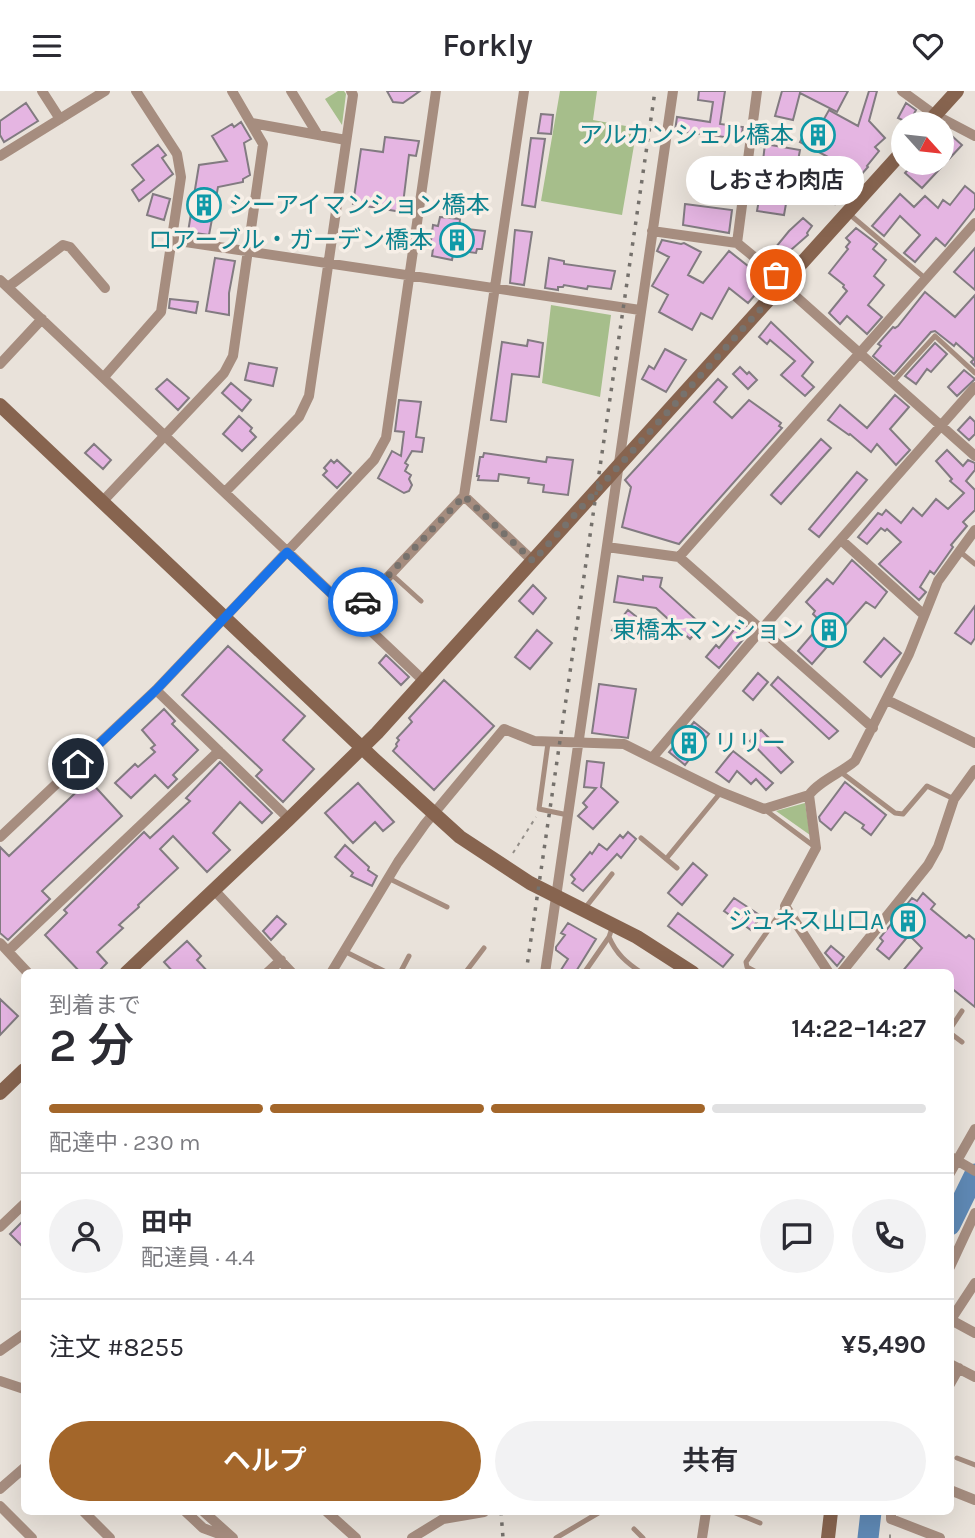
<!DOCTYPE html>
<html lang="ja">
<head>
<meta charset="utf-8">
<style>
  :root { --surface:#fff; --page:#f2f2f3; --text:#2b2b33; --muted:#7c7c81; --line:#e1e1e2; --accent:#a3662a }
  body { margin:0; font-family:Karla,"Noto Sans JP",sans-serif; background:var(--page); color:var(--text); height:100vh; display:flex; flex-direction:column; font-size:26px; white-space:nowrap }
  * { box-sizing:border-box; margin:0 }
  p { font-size:23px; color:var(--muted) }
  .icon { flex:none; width:38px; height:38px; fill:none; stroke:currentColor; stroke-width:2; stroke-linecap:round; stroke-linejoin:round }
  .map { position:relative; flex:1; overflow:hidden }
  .sheet { position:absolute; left:21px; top:878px; width:933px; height:546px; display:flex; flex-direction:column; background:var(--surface); border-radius:10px; box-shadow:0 7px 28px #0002 }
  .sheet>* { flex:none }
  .needle { width:46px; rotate:117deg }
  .tools { position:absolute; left:891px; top:21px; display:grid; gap:14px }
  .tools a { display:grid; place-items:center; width:63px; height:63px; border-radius:50%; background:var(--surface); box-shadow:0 7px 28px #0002; font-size:35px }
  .pin { position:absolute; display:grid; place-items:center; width:60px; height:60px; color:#fff; margin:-30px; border:4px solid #fff; border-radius:50%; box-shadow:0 2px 7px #0007 }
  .courier { position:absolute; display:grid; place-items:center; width:70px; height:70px; margin:-35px; border:5px solid #1a73e8; border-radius:50%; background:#fff; color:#222; box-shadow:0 2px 9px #0007 }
  .bubble { position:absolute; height:49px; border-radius:24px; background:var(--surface); box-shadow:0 7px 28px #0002; font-size:23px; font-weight:600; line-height:49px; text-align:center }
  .head em { font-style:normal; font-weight:600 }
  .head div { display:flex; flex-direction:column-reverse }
  .head { display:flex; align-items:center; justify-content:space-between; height:119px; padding:0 28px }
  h1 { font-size:46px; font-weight:600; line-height:52px }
  .bar { display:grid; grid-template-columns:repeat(4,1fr); gap:10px 7px; align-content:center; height:84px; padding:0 28px }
  .bar i { height:9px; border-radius:5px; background:var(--line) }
  .bar .selected { background:var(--accent) }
  .bar p { grid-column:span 4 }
  .line { display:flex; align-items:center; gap:18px; padding:0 28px; border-top:2px solid var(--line) }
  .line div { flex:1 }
  .round { display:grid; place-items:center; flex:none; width:74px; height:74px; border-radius:37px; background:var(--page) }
  .cta { display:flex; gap:14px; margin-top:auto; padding:14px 28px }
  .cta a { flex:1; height:80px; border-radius:42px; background:var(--accent); color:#fff; font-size:28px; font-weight:600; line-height:80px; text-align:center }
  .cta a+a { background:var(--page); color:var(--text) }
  header { display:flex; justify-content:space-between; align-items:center; height:91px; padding:0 28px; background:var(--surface); font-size:32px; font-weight:600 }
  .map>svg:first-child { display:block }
  .green { fill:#a6be8b }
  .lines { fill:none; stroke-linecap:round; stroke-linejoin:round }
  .river { stroke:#5f89b5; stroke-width:21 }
  .building { fill:#e5b5e2; stroke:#827b81; stroke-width:2 }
  .path { stroke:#938e88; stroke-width:2; stroke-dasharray:3.5 5; stroke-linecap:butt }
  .lane { stroke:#a68d7f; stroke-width:5 }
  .street { stroke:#a68d7f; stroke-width:10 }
  .secondary { stroke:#87644f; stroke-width:14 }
  .rail { stroke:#75716c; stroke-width:3.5; stroke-dasharray:3.5 7; stroke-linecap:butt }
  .done { stroke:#77726d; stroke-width:7; stroke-dasharray:0 12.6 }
  .route { stroke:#1a73e8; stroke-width:9 }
  .labels { text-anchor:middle; stroke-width:7; stroke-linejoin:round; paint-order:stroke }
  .culture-label { font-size:24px; fill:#0d838f; stroke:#f7efe7; text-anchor:end }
</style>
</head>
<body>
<header><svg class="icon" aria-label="menu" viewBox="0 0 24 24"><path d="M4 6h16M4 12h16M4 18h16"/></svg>Forkly<svg class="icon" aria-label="heart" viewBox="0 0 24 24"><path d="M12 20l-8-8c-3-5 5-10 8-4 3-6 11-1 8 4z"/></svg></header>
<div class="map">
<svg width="975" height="1447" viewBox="0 0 975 1447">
  <rect width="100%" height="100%" fill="#e9e2da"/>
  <path class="green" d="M338 0H344L346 3 342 34 325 8Z
    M560 0H597L593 29 637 37 622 124 541 110Z
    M551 214 611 224 600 306 542 292Z
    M805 712 810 744 776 720Z"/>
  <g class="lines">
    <path class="river" d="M950 1134 975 1083
      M868 1447 871 1421"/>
  </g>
  <path class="building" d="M387 0H420L403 12 393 11Z
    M699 0H725L720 33 743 36 741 48 675 40 677 26 710 31 713 11 698 9Z
    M782 0H848L837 21 800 2 793 29 775 25Z
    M869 0H877L869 30 885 47 875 56 879 60 867 75 868 76 835 113 824 104 844 81 841 79 845 75 800 51 810 32 819 37 829 19 858 35Z
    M26 12 38 30 4 51 0 44V30Z
    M906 12 916 19 909 32 898 27Z
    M541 23 553 24 551 43 538 42Z
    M241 31 251 48 244 52 250 84 243 88V91L218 96 209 144 188 141 199 74 227 70 212 45 232 33 234 36Z
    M942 36 962 54 922 97 905 82 914 72H942Z
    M385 46 419 50 416 65 409 64 402 121 353 113 361 58 383 61Z
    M531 47 545 48 535 116 522 114Z
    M765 53 800 59 794 91H796L793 108 787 107 784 124 757 120 760 103 754 102 757 85 761 86Z
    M158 54 166 64 162 67 173 83 139 110 132 99 144 89 132 74Z
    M965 95 975 103V117L945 155 936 147 915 171 904 162 920 144 900 125 884 145 872 135 900 103 914 116 925 105 938 117 943 109 950 114Z
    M153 103 170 108 164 129 147 124Z
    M685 113 732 119 729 142 683 134Z
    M440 126 460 128 459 137 485 140 482 158H477L476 162 454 159 452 169 432 165 433 158 430 157 433 134 438 135Z
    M803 127 812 135 807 142 808 144 784 165 786 167 778 176 767 167 789 140Z
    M856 137 877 153 873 158 886 169 874 185 884 194 868 214 882 226 867 243 847 225 840 233 829 222 847 200 843 196 844 194 829 182 848 158 846 156 850 151 846 147Z
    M515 139 532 141 524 194 510 192Z
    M662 149 681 153 684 152 701 161 688 184 703 192 729 160 767 190 748 212 729 197 712 228 701 222 692 239 659 221 668 204 652 195 669 166 657 160Z
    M975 157V199L954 181Z
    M215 167 235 170 229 202V224L206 220Z
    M549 167 564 170V173L615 180 611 198 588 195 587 198 564 194 563 196H558V199L545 197Z
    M925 201 955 226 975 204V275L971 271 974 268 956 252 954 255 935 240 931 241 894 283 873 265 881 255 878 253 893 236 895 237 898 235Z
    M170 208 198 211 196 222 169 217Z
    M771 231 813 271 802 285 814 296 805 305 781 284 795 270 770 249 767 253 759 246Z
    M528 249 543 252 539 286 512 283 506 331 491 329 502 251 527 255Z
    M935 252 947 263 931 281 927 278 916 293 905 285Z
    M665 258 686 269 666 301 642 288 649 275 654 278Z
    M249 272 277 277 273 295 245 289Z
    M740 276 747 283 749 281 757 289 748 298 733 283Z
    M964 279 975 288 957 305 948 296Z
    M167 288 189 307 178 319 156 298Z
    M718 288 727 296 714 311 732 327 749 309 781 332 779 335 782 337 679 453 622 436 631 396 625 389Z
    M231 292 251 309 242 320 222 302Z
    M895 304 909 316 890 338 910 359 896 374 877 353 871 361 850 343 849 344 828 329 840 314 867 337Z
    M399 309 421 311 416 346 424 347 422 361 412 360 405 372 408 374 405 380 411 384 409 388 412 394 409 400 404 402 378 387 392 360 401 365 404 341 395 340Z
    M239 325 252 337 250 340 256 346 242 360 223 343Z
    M970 326 975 331V343L969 349 958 339Z
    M821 348 831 357 781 413 771 404Z
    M94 353 111 369 103 378 85 362Z
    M947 359 963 375 968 369 975 372V379L966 390 975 399V419L963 431 967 435 951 454 953 456 934 483 930 480 920 496 926 501 919 509 879 473 901 451 887 438 885 440 881 437 867 453 858 446 878 422 882 424 886 419 901 432 913 417 922 425 936 408 948 418 964 402 950 390 952 388 936 370Z
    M484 362 546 371 547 366 573 369 568 404 543 401 544 394 528 392 529 387 499 383 498 390 478 389 479 385H477L480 366H483Z
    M331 369 334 372 337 369 351 382 337 397 323 384 327 380 324 377Z
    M857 381 867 389 819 446 809 438Z
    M852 469 887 501 875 517 866 511 812 573 798 560 822 532 813 523 815 520 806 511 827 488 833 493Z
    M618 485 643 489V485L662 487 660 496 702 534 690 548 656 517 614 511Z
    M533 494 546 507 533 523 519 510Z
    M975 515V547L971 553 955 542Z
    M628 519 643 531 626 551 612 539Z
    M741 530 751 539 719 577 706 566 716 554 719 557Z
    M537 539 552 552 530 578 515 566Z
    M884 547 901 562 881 586 864 571Z
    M228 555 305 625 283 649 314 678 283 711 256 685 262 679 182 604Z
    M386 564 409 586 401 594 379 572Z
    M758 582 768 591 753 609 743 600Z
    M778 586 838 640 829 648 771 594Z
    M444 589 494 635 434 699 393 660 397 655 396 653 399 649 397 647 412 631 409 627Z
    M599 593 636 598 628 647 592 642Z
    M164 618 175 630 172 633 198 659 173 684 177 688 168 697 155 684 131 707 115 692 135 673 138 676 155 661 151 657 155 654 142 639Z
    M694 631 709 643 685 674 669 661Z
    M761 639 793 671 781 682 750 650Z
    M733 660 761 682 773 692 766 699 756 688 751 693 737 680 729 691 716 681Z
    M587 670 604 672 601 696 618 711 593 738 578 725 587 716 583 712 596 697 584 696Z
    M220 671 272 722 262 732 240 711 213 742 230 759 207 781 173 745 160 758 178 777 138 814 139 816 119 834 123 837 97 861 107 872 97 882H81L45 844 67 822 64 819 144 741 150 747 190 710 186 707Z
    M89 689 122 725 42 800 50 808 8 849 0 842V756L9 765Z
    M845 691 886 724 871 744 862 737 864 734 845 721 831 739 820 730 819 726Z
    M358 692 394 731 383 740 375 731 353 752 325 722Z
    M628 741 636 748 621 767 617 763 583 800 572 792 575 788 571 784 590 761 592 763 599 753 607 759 620 744 623 747Z
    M345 754 369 776 368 779 377 785 372 795 351 785 353 782 335 766Z
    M693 772 707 784 682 814 668 802Z
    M923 802 935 813 931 818 966 847 969 844 975 849V916L950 896V882H901L922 857 909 844 889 868 877 858 883 850 880 847 912 807 917 810Z
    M734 807 761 825 751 839 724 820Z
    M678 822 733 864 723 876 668 835Z
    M277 825 286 833 271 849 263 840Z
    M568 832 596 848 575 882H559L568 868 556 859V856L565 844 561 842Z
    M187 850 201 865 197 869 209 882H174L164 871Z
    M831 855 844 866 837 875 825 862Z
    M0 908 18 925 0 944Z
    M24 1129V1157L10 1143Z"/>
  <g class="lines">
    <path class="path" d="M513 762 536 726
      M890 1447V1439"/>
    <path class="lane" d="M848 122 926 188
      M892 292 935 245 975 282
      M959 460 975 473
      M390 482 421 510
      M548 652 539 718 568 724
      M842 682 895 722 903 723 927 695 954 708
      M764 718 815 756
      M641 747 677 777
      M666 768 721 701
      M388 787 447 816
      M585 817 612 783
      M612 837 609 846C616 863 627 872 642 882
      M344 860 388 882
      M400 882 409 865
      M465 882 484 857
      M584 882 609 846
      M758 882 747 876 746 871 785 815
      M950 938 962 920
      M950 942 962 951
      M950 992H951
      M957 1367 975 1374
      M733 1421 760 1432
      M634 1438 643 1447
      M556 1447 600 1421"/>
    <path class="street" d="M42 0 60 28
      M291 0 318 44
      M902 0 935 24 975 45
      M252 32 346 49
      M0 65 105 0
      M652 140 737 152 785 191
      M172 149 640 219
      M737 152 757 0
      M0 189 425 591
      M783 194 975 365
      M8 196 63 154 70 156 105 197
      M0 273 42 228
      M104 286 161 221 181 86 177 63 136 0
      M225 401 299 326 309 305 353 4 351 0
      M464 405 533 470
      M102 411 224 282 233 265 263 53 232 0
      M841 449 924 524
      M607 456 679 466 975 132
      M679 466 873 637
      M353 523 464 405 524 0
      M156 599 289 728
      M887 609 975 652
      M652 667 721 701 764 718 809 704
      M0 746 156 599 374 369 386 347 436 0
      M214 799 292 882
      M0 852 28 882
      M8 860 219 660
      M267 882 281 869
      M331 882 398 771 425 733 504 638 534 650 624 653 652 667 761 539 975 296
      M545 882 673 0
      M829 882 785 815 816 757 809 704C819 690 841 682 855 670L909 563 938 490 975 439
      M841 882 928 774 938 756 954 708 975 679
      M951 1066 975 1080
      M950 1082 975 1038
      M0 1136 24 1113
      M950 1176 975 1122
      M951 1229 975 1242
      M950 1230 975 1192
      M0 1260 24 1243
      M950 1273 975 1286
      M0 1290 24 1298
      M950 1293 959 1277
      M0 1398 24 1377
      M950 1399 975 1409
      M0 1415 32 1447
      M84 1421 110 1447
      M186 1421 203 1437 230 1447
      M204 1421 233 1447
      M327 1421 356 1447
      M891 1421V1428L940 1447
      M412 1447 443 1428 484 1421
      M702 1447 706 1421"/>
    <path class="secondary" d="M927 33 957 0
      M0 314 375 669 460 746 530 792 637 846 693 882
      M126 882 289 728 377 642 903 60
      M0 1002 24 979
      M828 1447 831 1421"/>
    <path class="rail" d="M526 882 655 0
      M501 1421 503 1447"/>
  </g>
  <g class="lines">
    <path class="done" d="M363 511 464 405 533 470 785 191 776 184"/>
    <path class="route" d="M78 673 156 599 287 461 353 523 363 511"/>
  </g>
  <defs>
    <g id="building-ring" transform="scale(1.75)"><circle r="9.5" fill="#f7efe7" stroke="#0f9aa8" stroke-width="1.5"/><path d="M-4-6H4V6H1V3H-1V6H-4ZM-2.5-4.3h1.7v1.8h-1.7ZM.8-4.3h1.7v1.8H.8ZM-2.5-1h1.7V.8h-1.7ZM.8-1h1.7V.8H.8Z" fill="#0f9aa8"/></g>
  </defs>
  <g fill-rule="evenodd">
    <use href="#building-ring" x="818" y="44"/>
    <use href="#building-ring" x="204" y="114"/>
    <use href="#building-ring" x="457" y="149"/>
    <use href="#building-ring" x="829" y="539"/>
    <use href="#building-ring" x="689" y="652"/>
    <use href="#building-ring" x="908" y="830"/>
  </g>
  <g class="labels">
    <g class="culture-label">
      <text x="794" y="52">アルカンシェル橋本</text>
      <text x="228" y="122" text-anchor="start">シーアイマンション橋本</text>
      <text x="433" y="157">ロアーブル・ガーデン橋本</text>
      <text x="804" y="547">東橋本マンション</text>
      <text x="714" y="660" text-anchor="start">リリー</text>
      <text x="884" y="838">ジュネス山口A</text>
    </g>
  </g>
</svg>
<div class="tools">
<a><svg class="needle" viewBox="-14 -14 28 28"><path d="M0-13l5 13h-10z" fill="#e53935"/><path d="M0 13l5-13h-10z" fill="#7c7c81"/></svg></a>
</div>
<div class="pin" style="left:776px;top:184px;background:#ea580c"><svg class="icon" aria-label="bag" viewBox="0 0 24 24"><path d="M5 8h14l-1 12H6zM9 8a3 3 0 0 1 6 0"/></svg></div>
<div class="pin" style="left:78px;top:673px;background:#1f2937"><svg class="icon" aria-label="home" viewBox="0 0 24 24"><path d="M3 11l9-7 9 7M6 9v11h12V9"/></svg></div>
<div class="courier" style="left:363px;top:511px"><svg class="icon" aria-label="car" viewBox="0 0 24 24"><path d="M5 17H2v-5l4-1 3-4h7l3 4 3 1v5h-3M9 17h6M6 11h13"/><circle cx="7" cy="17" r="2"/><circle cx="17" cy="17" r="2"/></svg></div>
<div class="bubble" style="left:686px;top:65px;width:178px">しおさわ肉店</div>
<section class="sheet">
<div class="head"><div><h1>2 分</h1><p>到着まで</p></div><em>14:22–14:27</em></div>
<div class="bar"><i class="selected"></i><i class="selected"></i><i class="selected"></i><i></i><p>配達中 · 230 m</p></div>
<div class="line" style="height:126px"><a class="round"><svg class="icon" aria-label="person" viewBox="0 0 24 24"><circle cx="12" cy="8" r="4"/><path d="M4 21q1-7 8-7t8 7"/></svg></a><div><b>田中</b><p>配達員 · 4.4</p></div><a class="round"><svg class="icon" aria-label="chat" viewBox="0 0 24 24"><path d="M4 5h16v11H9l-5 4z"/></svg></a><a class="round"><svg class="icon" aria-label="phone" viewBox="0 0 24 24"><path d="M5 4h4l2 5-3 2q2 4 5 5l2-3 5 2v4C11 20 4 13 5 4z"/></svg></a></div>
<div class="line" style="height:91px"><div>注文 #8255</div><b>¥5,490</b></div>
<div class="cta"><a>ヘルプ</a><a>共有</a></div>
</section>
</div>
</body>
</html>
